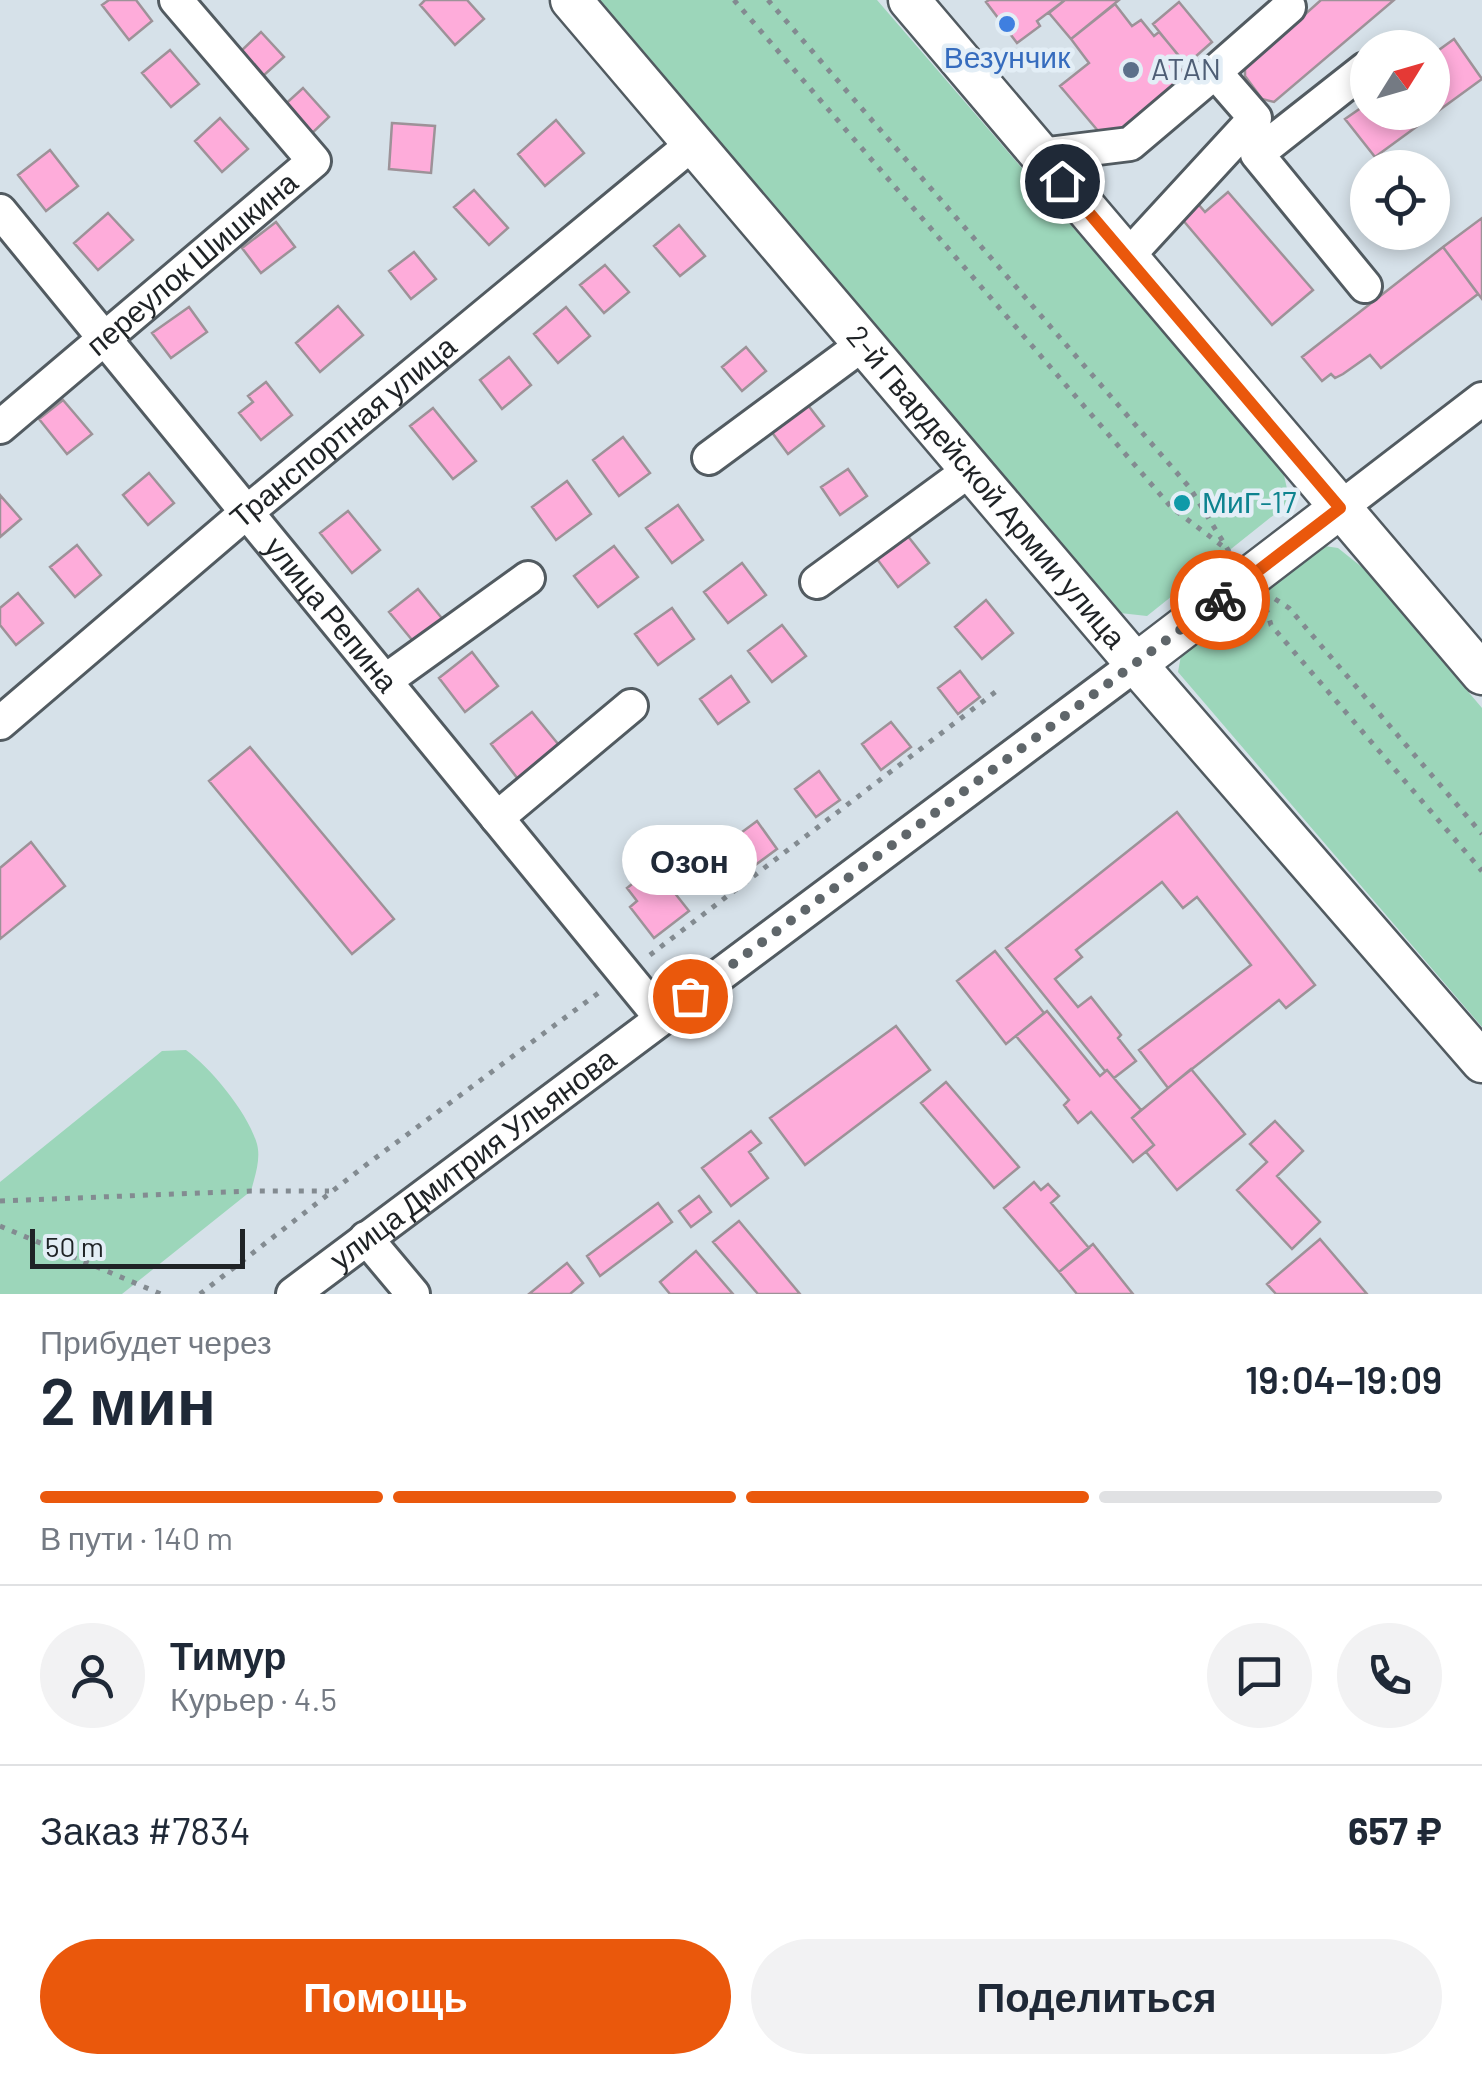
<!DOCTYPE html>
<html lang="ru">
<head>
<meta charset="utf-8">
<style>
  :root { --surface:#fff; --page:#f2f2f3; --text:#1f2937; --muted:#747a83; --line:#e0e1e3; --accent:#ea580c }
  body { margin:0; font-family:Barlow,sans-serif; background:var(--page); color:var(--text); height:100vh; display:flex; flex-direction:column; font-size:38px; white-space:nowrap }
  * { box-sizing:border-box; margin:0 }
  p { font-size:32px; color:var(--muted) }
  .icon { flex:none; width:55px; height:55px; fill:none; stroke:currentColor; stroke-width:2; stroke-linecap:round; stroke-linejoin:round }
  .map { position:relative; height:1294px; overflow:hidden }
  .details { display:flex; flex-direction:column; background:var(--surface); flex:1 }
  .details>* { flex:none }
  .needle { width:65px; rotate:53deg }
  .buttons { position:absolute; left:1350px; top:30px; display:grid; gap:20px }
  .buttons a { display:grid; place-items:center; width:100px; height:100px; border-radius:50%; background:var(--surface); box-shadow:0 5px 15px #0003; font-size:50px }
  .scale { position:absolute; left:30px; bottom:25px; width:215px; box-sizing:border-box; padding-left:10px; border:5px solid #1f2326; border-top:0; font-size:28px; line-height:35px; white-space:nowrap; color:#1f2326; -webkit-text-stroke:8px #e3eef6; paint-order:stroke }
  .pin { position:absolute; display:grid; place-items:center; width:85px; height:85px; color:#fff; margin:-42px; border:5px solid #fff; border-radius:50%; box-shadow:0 2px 10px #0007 }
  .courier { position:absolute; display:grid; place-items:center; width:100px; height:100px; margin:-50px; border:8px solid #ea580c; border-radius:50%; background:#fff; color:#222; box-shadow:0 2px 12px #0007 }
  .bubble { position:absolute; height:70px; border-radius:35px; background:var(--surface); box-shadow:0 5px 15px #0003; font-size:32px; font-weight:600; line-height:70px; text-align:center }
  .headline em { font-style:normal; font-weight:600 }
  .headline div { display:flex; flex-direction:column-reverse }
  .headline { display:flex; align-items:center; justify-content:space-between; height:170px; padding:0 40px }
  h1 { font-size:65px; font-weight:600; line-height:75px }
  .bar { display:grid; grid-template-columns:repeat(4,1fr); gap:15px 10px; align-content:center; height:120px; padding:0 40px }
  .bar i { height:12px; border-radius:8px; background:var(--line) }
  .bar .current { background:var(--accent) }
  .bar p { grid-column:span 4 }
  .line { display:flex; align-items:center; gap:25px; padding:0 40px; border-top:2px solid var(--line) }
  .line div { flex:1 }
  .round { display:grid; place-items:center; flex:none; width:105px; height:105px; border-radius:52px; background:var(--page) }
  .cta { display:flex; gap:20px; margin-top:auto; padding:20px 40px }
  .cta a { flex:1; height:115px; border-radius:60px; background:var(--accent); color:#fff; font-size:40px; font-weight:600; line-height:115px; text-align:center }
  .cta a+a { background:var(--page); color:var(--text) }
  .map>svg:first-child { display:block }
  .green { fill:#9cd6ba }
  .building { fill:#feacda; stroke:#9d9298; stroke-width:2.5 }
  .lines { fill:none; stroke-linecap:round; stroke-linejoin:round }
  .minor-casing { stroke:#525b61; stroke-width:38 }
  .major-casing { stroke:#525b61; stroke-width:45 }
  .path { stroke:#838b91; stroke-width:5; stroke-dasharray:5 8; stroke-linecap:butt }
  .minor { stroke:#fff; stroke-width:32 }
  .major { stroke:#fff; stroke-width:40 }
  .done { stroke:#5f666a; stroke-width:10; stroke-dasharray:0 18 }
  .route { stroke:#ea580c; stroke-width:12 }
  .shop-dot { fill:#3f7fe0; stroke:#e3eef6; stroke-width:4 }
  .service-dot { fill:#5c6f8a; stroke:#e3eef6; stroke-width:4 }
  .culture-dot { fill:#0f9aa8; stroke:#e3eef6; stroke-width:4 }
  .labels { text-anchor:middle; stroke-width:9; stroke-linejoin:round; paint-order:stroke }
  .shop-label { font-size:30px; fill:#366cbe; stroke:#e3eef6 }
  .service-label { font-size:30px; fill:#4e5e75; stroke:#e3eef6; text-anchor:start }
  .street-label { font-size:30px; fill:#1f2326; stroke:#e3eef6 }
  .culture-label { font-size:30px; fill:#0d838f; stroke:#e3eef6; text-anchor:start }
</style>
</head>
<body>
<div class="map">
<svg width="1482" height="1294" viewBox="0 0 1482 1294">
  <rect width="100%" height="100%" fill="#d6e1e9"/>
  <path class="green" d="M592 0H877L1283 471 1290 502 1147 616 1120 613Z
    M1318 545 1338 548 1363 568 1482 708V1027L1178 672 1182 650Z
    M186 1050C211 1068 248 1113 257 1144 261 1159 255 1176 251 1191L122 1294H0V1182L162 1051Z"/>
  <path class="building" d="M109 0H136L152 21 129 40 102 5Z
    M425 0H467L484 19 455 45 420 5Z
    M989 0H1065L1037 21 1040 26 1017 43 986 2Z
    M1065 0H1119L1071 39 1049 13Z
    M1321 0H1394L1274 102 1262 99 1245 76V68Z
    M1179 2 1212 42 1186 65 1153 24Z
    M1115 4 1132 26 1141 20 1154 36 1159 32 1180 57 1174 61 1188 78 1110 145 1060 86 1089 63 1071 39Z
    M261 32 284 57 263 76 240 52Z
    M1454 39 1482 79 1375 157 1345 119 1368 103V112H1432V55Z
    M170 50 199 84 171 107 142 73Z
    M303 88 329 117 307 138 281 108Z
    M220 118 248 149 222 172 195 141Z
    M556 120 584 153 545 186 518 154Z
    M392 123 435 126 431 173 389 169Z
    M50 150 78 186 46 211 18 175Z
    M474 190 508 228 489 245 454 207Z
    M1228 192 1313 290 1272 325 1176 212 1193 198 1205 212Z
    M108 213 133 240 98 270 74 243Z
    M1482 218V299L1443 247Z
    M276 222 295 247 261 273 242 248Z
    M679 225 705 256 680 276 654 246Z
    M1443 247 1478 294 1381 368 1370 355 1343 374 1335 378 1331 374 1322 381 1302 357Z
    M414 252 436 279 411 299 389 271Z
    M605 265 629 292 604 313 580 285Z
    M338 306 363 335 320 372 296 343Z
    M189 307 207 332 171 358 152 333Z
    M566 307 590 336 558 363 534 334Z
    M746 347 766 371 742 391 722 367Z
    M509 357 531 385 502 409 480 380Z
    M266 382 292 415 261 440 239 413 253 402 248 396Z
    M63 400 92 434 67 454 39 419Z
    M804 400 824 426 788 454 768 427Z
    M433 408 476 461 453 479 410 426Z
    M623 437 650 473 619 496 593 460Z
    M848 469 867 496 840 515 821 487Z
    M149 473 174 503 148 525 123 495Z
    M567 481 591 514 556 540 532 507Z
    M0 495 21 519 0 537Z
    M678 505 703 540 672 563 646 528Z
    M348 511 380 550 352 573 320 533Z
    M907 535 929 563 898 587 877 559Z
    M77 545 101 575 75 597 50 567Z
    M614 546 638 577 598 607 574 576Z
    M742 563 766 595 728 623 704 592Z
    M418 589 445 622 417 646 389 612Z
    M18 593 43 623 16 645 0 625V608Z
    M986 600 1013 633 982 659 955 627Z
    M672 608 694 639 658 665 635 634Z
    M782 625 806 656 772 682 748 651Z
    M472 652 498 686 465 712 439 678Z
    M960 671 980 697 958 714 938 688Z
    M731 676 749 702 718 724 700 699Z
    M532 712 563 750 521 783 491 744Z
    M891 722 911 747 881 770 862 744Z
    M250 747 394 919 352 954 209 781Z
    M819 771 840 800 816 817 795 789Z
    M1177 812 1315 985 1286 1008 1279 1000 1168 1088 1139 1050 1251 965 1197 897 1183 908 1162 882 1076 950 1082 957 1055 979 1078 1007 1091 997 1121 1035 1118 1038 1136 1061 1114 1078 1107 1070 1105 1071 1006 948Z
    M757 821 777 849 754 866 734 838Z
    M31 842 65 886 0 939V868Z
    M654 867 689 911 654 938 630 907 637 901 627 888Z
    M995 951 1044 1013 1006 1044 957 981Z
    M1047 1011 1100 1076 1107 1070 1141 1110 1132 1118 1154 1145 1133 1162 1091 1112 1078 1123 1064 1105 1069 1100 1016 1036Z
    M896 1026 930 1070 805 1165 770 1118Z
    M1191 1069 1245 1134 1177 1190 1146 1152 1154 1145 1132 1118Z
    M946 1082 1019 1167 994 1188 921 1103Z
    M1275 1121 1303 1151 1277 1176 1320 1222 1292 1249 1237 1190 1267 1162 1250 1144Z
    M751 1131 761 1143 749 1152 768 1178 731 1206 702 1168Z
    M1034 1182 1041 1190 1048 1184 1059 1196 1051 1203 1089 1248 1059 1272 1004 1208Z
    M699 1196 711 1212 691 1227 679 1211Z
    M658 1203 672 1222 600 1276 587 1256Z
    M739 1221 800 1294H758L713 1242Z
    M1320 1239 1367 1294H1276L1267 1284Z
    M1093 1244 1133 1294H1077L1059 1272Z
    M696 1251 733 1294H670L660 1282Z
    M567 1263 583 1283 570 1294H529Z"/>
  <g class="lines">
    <g class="minor-casing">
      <g id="minor">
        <path d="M1215 72 1289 7"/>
        <path d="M1041 155 1130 144 1215 72 1255 118 1127 257"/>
        <path id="s1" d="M0 211 661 1018"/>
        <path d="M1365 286 1257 154 1365 69"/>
        <path id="s2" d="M0 427 314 161 176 0"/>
        <path d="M709 458 862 345"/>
        <path d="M1340 508 1482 399"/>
        <path d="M817 582 970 470"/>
        <path d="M385 681 528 578"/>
        <path id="s3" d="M0 723 247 512 691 145"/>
        <path d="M497 818 631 706"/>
        <path d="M366 1238 413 1294"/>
        <path id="s4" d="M293 1294 1136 664"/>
      </g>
    </g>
    <g class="major-casing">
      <g id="major">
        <path id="s5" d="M571 0 1136 664 1482 1062"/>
        <path d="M909 0 1482 674"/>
        <path d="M1136 664 1340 508"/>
      </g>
    </g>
    <path class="path" d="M734 0 1171 507 1225 548
      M768 0 1190 488 1230 553
      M1275 599 1289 608 1482 834
      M1266 608 1271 625 1482 871
      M650 955 998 690
      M0 1201 251 1191H329
      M0 1226 161 1294
      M200 1294 366 1165 601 991"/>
    <use href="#minor" class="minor"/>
    <use href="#major" class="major"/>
  </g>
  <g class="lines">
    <path class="done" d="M690 996 1220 600"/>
    <path class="route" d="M1062 181 1340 508 1220 600"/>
  </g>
  <circle class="shop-dot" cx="1007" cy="24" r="10"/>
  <circle class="service-dot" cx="1131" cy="70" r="10"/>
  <circle class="culture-dot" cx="1182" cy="503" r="10"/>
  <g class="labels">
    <g class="shop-label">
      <text x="1007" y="68">Везунчик</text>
    </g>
    <g class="service-label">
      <text x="1151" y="80">ATAN</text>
    </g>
    <g class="street-label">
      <text dy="10" stroke="none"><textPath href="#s2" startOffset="252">переулок Шишкина</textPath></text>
      <text dy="10" stroke="none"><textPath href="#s3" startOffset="450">Транспортная улица</textPath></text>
      <text dy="10" stroke="none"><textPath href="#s5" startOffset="640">2-й Гвардейской Армии улица</textPath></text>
      <text dy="10" stroke="none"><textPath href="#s1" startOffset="522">улица Репина</textPath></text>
      <text dy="10" stroke="none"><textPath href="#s4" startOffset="225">улица Дмитрия Ульянова</textPath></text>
    </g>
    <g class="culture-label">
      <text x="1202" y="513">МиГ-17</text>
    </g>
  </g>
</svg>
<div class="buttons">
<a><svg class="needle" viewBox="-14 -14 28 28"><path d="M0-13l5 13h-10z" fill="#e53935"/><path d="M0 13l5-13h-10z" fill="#747a83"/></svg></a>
<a><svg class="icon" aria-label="locate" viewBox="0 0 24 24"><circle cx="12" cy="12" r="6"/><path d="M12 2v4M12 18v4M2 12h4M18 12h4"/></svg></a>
</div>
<div class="scale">50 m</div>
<div class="pin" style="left:690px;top:996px;background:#ea580c"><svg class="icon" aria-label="bag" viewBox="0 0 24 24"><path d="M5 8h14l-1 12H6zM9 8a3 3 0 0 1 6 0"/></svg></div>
<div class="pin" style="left:1062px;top:181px;background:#1f2937"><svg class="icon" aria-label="home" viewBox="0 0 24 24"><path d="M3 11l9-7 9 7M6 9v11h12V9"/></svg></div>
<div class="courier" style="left:1220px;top:600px"><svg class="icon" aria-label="bike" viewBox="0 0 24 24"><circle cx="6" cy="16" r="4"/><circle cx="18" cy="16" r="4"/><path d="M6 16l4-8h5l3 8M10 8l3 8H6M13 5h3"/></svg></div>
<div class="bubble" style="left:622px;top:825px;width:135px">Озон</div>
</div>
<section class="details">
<div class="headline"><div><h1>2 мин</h1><p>Прибудет через</p></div><em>19:04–19:09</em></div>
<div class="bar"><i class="current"></i><i class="current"></i><i class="current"></i><i></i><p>В пути · 140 m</p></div>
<div class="line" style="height:180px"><a class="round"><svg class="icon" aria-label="person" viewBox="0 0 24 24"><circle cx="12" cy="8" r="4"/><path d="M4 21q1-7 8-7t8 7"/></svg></a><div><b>Тимур</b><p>Курьер · 4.5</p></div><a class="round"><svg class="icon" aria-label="chat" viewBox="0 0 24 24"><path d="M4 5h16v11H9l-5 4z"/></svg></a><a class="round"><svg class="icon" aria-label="phone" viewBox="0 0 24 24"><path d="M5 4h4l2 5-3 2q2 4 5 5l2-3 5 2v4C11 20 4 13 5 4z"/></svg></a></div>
<div class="line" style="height:130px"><div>Заказ #7834</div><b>657 ₽</b></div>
<div class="cta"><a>Помощь</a><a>Поделиться</a></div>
</section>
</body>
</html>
